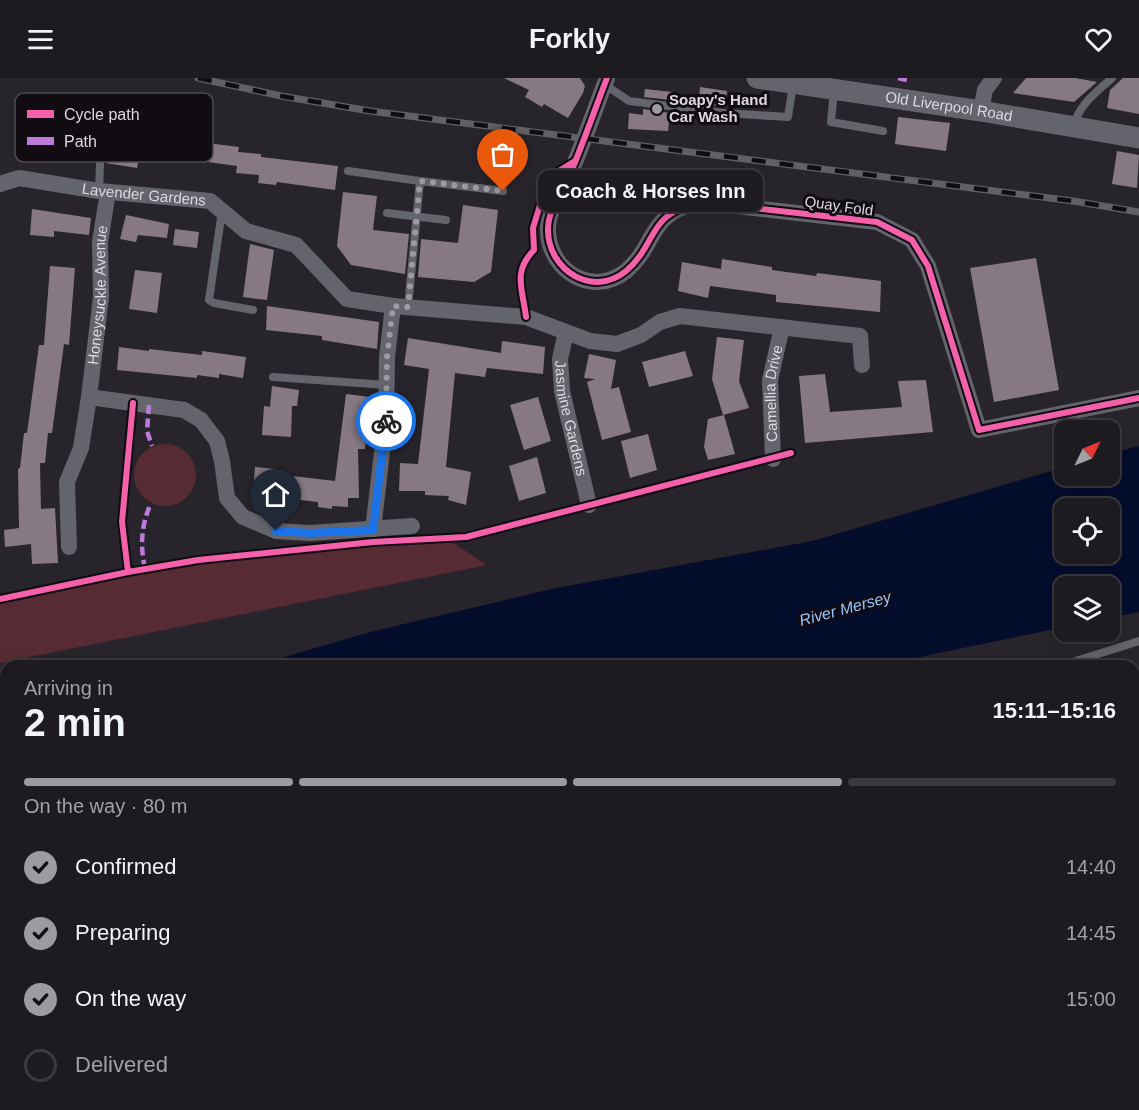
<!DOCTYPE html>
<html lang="en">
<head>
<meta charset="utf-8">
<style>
  :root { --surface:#1e1b20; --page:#262429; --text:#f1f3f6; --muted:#a1a1a5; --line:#3c393e; --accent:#9e9aa1 }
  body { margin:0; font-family:Helvetica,sans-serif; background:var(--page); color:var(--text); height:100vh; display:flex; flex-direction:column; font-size:22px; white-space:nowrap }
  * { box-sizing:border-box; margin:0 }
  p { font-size:20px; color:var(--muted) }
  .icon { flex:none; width:33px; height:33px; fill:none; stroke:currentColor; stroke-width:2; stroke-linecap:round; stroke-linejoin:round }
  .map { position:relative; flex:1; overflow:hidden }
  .side { position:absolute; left:0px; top:582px; width:1140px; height:450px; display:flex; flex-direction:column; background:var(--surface); border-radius:18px 18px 0 0; box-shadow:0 3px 15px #0003,0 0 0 2px var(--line) }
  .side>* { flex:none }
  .needle { width:39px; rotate:47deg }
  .fabs { position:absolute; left:1054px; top:342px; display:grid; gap:12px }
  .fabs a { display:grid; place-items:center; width:66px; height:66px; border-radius:12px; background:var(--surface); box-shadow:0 3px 15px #0003,0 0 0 2px var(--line); font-size:30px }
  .pin { position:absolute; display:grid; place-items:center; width:51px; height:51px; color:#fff; margin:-62px -26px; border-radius:50% 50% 50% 0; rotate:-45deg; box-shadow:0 0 6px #0007 }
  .pin .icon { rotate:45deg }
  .courier { position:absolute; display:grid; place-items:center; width:60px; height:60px; margin:-30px; border:4px solid #1a73e8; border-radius:50%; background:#fff; color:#222; box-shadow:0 2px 8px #0007 }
  .bubble { position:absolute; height:42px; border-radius:12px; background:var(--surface); box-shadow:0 3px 15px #0003,0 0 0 2px var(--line); font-size:20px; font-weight:700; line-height:42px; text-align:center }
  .head em { font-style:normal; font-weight:700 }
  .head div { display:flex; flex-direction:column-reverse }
  .head { display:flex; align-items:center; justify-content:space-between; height:102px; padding:0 24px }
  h1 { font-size:39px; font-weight:700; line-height:45px }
  .bar { display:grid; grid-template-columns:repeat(4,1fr); gap:9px 6px; align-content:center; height:72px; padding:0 24px }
  .bar i { height:8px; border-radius:4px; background:var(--line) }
  .bar .current { background:var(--accent) }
  .bar p { grid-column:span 4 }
  ol { padding:0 24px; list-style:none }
  li { display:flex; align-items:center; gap:18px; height:66px }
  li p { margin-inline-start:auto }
  li .icon { padding:6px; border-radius:50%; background:var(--accent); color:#111; stroke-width:4 }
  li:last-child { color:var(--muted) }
  li i { width:33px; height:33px; border:3px solid var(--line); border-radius:50% }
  header { display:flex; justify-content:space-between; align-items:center; height:78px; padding:0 24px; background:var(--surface); font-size:27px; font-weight:700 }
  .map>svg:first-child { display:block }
  .green { fill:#572b33 }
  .water { fill:#040d2c; fill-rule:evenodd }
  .building { fill:#877984 }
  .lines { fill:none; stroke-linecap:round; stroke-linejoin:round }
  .service { stroke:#64646c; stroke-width:8 }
  .minor { stroke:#64646c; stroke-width:16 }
  .tertiary { stroke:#64646c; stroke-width:21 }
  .rail-casing { stroke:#616066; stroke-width:7 }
  .rail { stroke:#100c12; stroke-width:4.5; stroke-dasharray:14; stroke-linecap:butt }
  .quiet { stroke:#bd7bd9; stroke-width:4.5; stroke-dasharray:9 4.5; stroke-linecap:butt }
  .cycleway-casing { stroke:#100c12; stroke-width:10 }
  .cycleway { stroke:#f560ab; stroke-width:6 }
  .done { stroke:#9e9aa1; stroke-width:6; stroke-dasharray:0 10.8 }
  .route { stroke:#1a73e8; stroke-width:8 }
  .poi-dot { fill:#9e9aa1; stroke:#100c12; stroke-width:2 }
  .labels { text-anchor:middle; stroke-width:6; stroke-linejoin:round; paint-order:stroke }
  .poi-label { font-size:15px; font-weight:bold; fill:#ded9e1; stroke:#100c12; text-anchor:start }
  .street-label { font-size:15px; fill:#ded9e1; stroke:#100c12 }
  .water-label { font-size:16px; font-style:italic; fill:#95c3fe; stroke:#100c12 }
  .key { fill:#100c12; stroke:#4e4a50; stroke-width:1.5 }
  .key-label { font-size:16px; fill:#ded9e1 }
</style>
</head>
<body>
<header><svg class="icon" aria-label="menu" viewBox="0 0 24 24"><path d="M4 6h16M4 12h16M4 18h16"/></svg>Forkly<svg class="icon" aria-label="heart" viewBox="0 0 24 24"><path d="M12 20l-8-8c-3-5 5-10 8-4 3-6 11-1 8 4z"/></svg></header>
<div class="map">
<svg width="1139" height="1032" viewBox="0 0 1139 1032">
  <rect width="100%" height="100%" fill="#28242b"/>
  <path class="green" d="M134 397a31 31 0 1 1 62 0a31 31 0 1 1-62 0Z
    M446 460 487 487 0 585V521L145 491 373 464Z
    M6 877V1007L0 1008V880Z
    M1134 886 1139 889V990L1134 992Z
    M87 1026H615L600 1032H90Z
    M924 1026H1048L1049 1032H917L922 1030Z"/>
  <path class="water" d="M1139 368V534L1110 540V508H1065V549L929 577 886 588H254L370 554 556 510 812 463 1065 389V398H1110V376ZM1065 430H1110V476H1065Z
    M6 639V839L0 841V641Z"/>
  <path class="building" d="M504 0H580L585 8 583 15 568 40 544 26 542 29 525 19 529 12Z
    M1026 0H1075L1097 4 1074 24 1013 15Z
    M1123 0H1139V36L1107 30 1110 12Z
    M700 9 727 13 725 29 703 26V23L699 22Z
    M645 11 672 14 671 22 644 19Z
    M643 31 670 35 668 53 628 51 629 35 643 37Z
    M898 39 950 45 946 73 895 66Z
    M167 60 239 69 238 74 261 76V79L338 88 335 112 277 104 276 107 258 105 259 97 236 95 237 88 164 78 163 83 139 79 137 90 106 85 107 65 140 70 141 62 166 66Z
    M1117 73 1139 77 1137 110 1112 106Z
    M343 114 377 118 373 152 409 156 405 196 351 187 337 168Z
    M463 127 498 132 491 194 474 204 418 199 421 161 458 165Z
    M32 131 91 140 89 157 54 153V159L30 157Z
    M126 137 169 146 167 160 138 157 136 164 120 161Z
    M175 151 199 154 197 170 173 167Z
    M250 166 274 172 267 222 243 219Z
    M1036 180 1059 312 994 324 970 190Z
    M722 181 772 189V192L816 198 817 195 881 203 880 234 776 224V217L710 208 708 220 678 213 682 184 721 191Z
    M50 188 75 190 69 267 64 266 52 355H48L45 385H40L41 431 55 430 58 485 32 486 31 466 5 469 4 452 19 450 18 391 20 390 24 355H27L39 267H44Z
    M135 192 162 195 157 235 129 231Z
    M267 228 379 244 377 271 322 262V258L266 252Z
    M717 259 744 262 739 303 749 330 723 337 712 301Z
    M408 260 501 275 502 263 545 269 543 296 487 290 485 299 455 295 446 389 471 394 466 427 448 422 449 418 425 417V413H399L400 385 418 386 429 291 404 287Z
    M119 269 149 273V271L202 277V273L246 279 243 300 219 296V300L197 297V300L117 292Z
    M685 273 693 298 649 309 642 284Z
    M589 276 616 282 611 311 619 309 631 354 602 362 587 304 595 301 584 300Z
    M825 296 830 334 902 329 898 303 926 302 933 354 805 365 799 298Z
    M272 308 299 312 297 328H292L291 359 262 357 264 328 270 329Z
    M346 316 370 319 365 371H358L359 420H348V429L332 428V431L318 429V424L275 419V416L253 414 255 389 275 391V396L335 403Z
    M538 319 551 363 524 372 510 327Z
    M724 337 735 376 708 382 704 369 708 341Z
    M648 356 657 392 630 400 621 363Z
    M537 379 546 415 519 423 509 388Z"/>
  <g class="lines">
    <path class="service" d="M604 6 629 23 724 35 788 39 793 6
      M834 12 831 44 883 53
      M56 21 77 24 102 34 99 113
      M1074 48C1078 27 1097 14 1112 0
      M348 93 420 103
      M222 133 209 222 214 225 253 232
      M387 135 446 142
      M408 229 420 103 503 113
      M273 299 387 307
      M1060 588 1139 563
      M1134 811 1139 808
      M1134 843 1139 850
      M611 1032 627 1026"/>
    <g class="minor">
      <path d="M607 0C595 31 584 63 571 94 563 113 547 133 548 153 549 193 593 220 626 193 658 166 646 136 700 124L877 144 912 162 928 188 979 352 1139 320"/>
      <path d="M981 33 985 12 994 0"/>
      <path id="s1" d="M0 106 19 100 99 113 210 123 246 153 296 167 347 221 393 228 526 239 590 263 617 266 641 257 660 244 680 238 860 258 862 287"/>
      <path id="s2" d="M566 254 560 281 562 313 589 427"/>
      <path d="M89 319 184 332 201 342 217 363 222 383 227 420 243 439 276 453 310 455 412 448"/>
      <path id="s3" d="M773 381 770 302 782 249"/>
      <path d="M373 452 386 340 387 279 393 228"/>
      <path id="s4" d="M69 469 67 404 81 370 89 319 101 219 100 164 108 114"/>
    </g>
    <path class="tertiary" id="s5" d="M757 0 981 33 1139 60"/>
    <g class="rail-casing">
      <path id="rail" d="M198 0 281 18 370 33 1073 123 1139 134"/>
    </g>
    <use href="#rail" class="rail"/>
    <path class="quiet" d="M898 0 907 2
      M149 327 147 353 152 368
      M145 491C140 467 141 448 151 425"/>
    <g class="cycleway-casing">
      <path id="cycleway" d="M607 0C595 31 584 63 571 94 563 113 547 133 548 153 549 193 593 220 626 193 658 166 646 136 700 124L877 144 912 162 928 188 979 352 1139 320
        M526 239C523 212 512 194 534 172L533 150 540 127 554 96 575 83
        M128 494 122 444 133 325
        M0 521 128 494 198 482 373 464 466 459 791 375"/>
    </g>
    <use href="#cycleway" class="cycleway"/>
  </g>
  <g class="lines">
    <path class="done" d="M386 343 387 279 393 228 408 229 420 103 503 113"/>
    <path class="route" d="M276 453 310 455 373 452 386 343"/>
  </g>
  <circle class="poi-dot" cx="657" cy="31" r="6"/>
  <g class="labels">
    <g class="poi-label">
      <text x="669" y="27">Soapy's Hand<tspan x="669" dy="17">Car Wash</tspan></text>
    </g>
    <g class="street-label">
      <text dy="5" stroke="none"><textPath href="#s5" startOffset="194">Old Liverpool Road</textPath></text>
      <text dy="5" stroke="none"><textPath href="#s1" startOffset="146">Lavender Gardens</textPath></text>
      <text transform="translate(839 128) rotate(8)" y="5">Quay Fold</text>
      <text dy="5" stroke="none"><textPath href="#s4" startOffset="256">Honeysuckle Avenue</textPath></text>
      <text dy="5" stroke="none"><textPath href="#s3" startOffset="66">Camellia Drive</textPath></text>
      <text dy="5" stroke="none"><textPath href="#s2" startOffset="88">Jasmine Gardens</textPath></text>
    </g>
    <g class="water-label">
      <text transform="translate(845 530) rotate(-15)" y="6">River Mersey</text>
    </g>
  </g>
  <rect x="15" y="15" width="198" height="69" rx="9" class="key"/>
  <rect x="27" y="32" width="27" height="8" fill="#f560ab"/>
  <rect x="27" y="59" width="27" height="8" fill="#bd7bd9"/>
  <g class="key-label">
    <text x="64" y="42">Cycle path</text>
    <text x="64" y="69">Path</text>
  </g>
</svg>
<div class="fabs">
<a><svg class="needle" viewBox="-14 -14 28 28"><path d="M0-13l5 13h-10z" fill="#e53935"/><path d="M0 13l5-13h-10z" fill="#a1a1a5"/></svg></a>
<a><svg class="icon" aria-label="locate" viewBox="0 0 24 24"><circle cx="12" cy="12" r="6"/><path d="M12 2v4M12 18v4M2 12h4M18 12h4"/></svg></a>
<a><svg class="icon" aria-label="layers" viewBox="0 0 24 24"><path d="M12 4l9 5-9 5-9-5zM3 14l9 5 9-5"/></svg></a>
</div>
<div class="pin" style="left:503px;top:113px;background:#ea580c"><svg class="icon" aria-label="bag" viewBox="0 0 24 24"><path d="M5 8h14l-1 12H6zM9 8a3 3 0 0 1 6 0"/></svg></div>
<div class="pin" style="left:276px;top:453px;background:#1f2937"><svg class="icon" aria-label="home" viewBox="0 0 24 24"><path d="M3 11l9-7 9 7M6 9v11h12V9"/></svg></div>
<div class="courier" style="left:386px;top:343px"><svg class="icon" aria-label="bike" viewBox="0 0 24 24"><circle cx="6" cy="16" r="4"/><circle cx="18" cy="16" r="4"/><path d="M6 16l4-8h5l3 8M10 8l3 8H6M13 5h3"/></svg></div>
<div class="bubble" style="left:538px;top:92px;width:225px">Coach &amp; Horses Inn</div>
<section class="side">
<div class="head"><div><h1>2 min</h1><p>Arriving in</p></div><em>15:11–15:16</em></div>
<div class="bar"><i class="current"></i><i class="current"></i><i class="current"></i><i></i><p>On the way · 80 m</p></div>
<ol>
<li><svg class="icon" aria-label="check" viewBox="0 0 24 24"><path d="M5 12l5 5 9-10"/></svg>Confirmed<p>14:40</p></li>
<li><svg class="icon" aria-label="check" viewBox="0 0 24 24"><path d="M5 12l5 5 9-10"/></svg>Preparing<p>14:45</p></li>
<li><svg class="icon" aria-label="check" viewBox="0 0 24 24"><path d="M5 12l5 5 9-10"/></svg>On the way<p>15:00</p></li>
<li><i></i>Delivered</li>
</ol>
</section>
</div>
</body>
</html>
